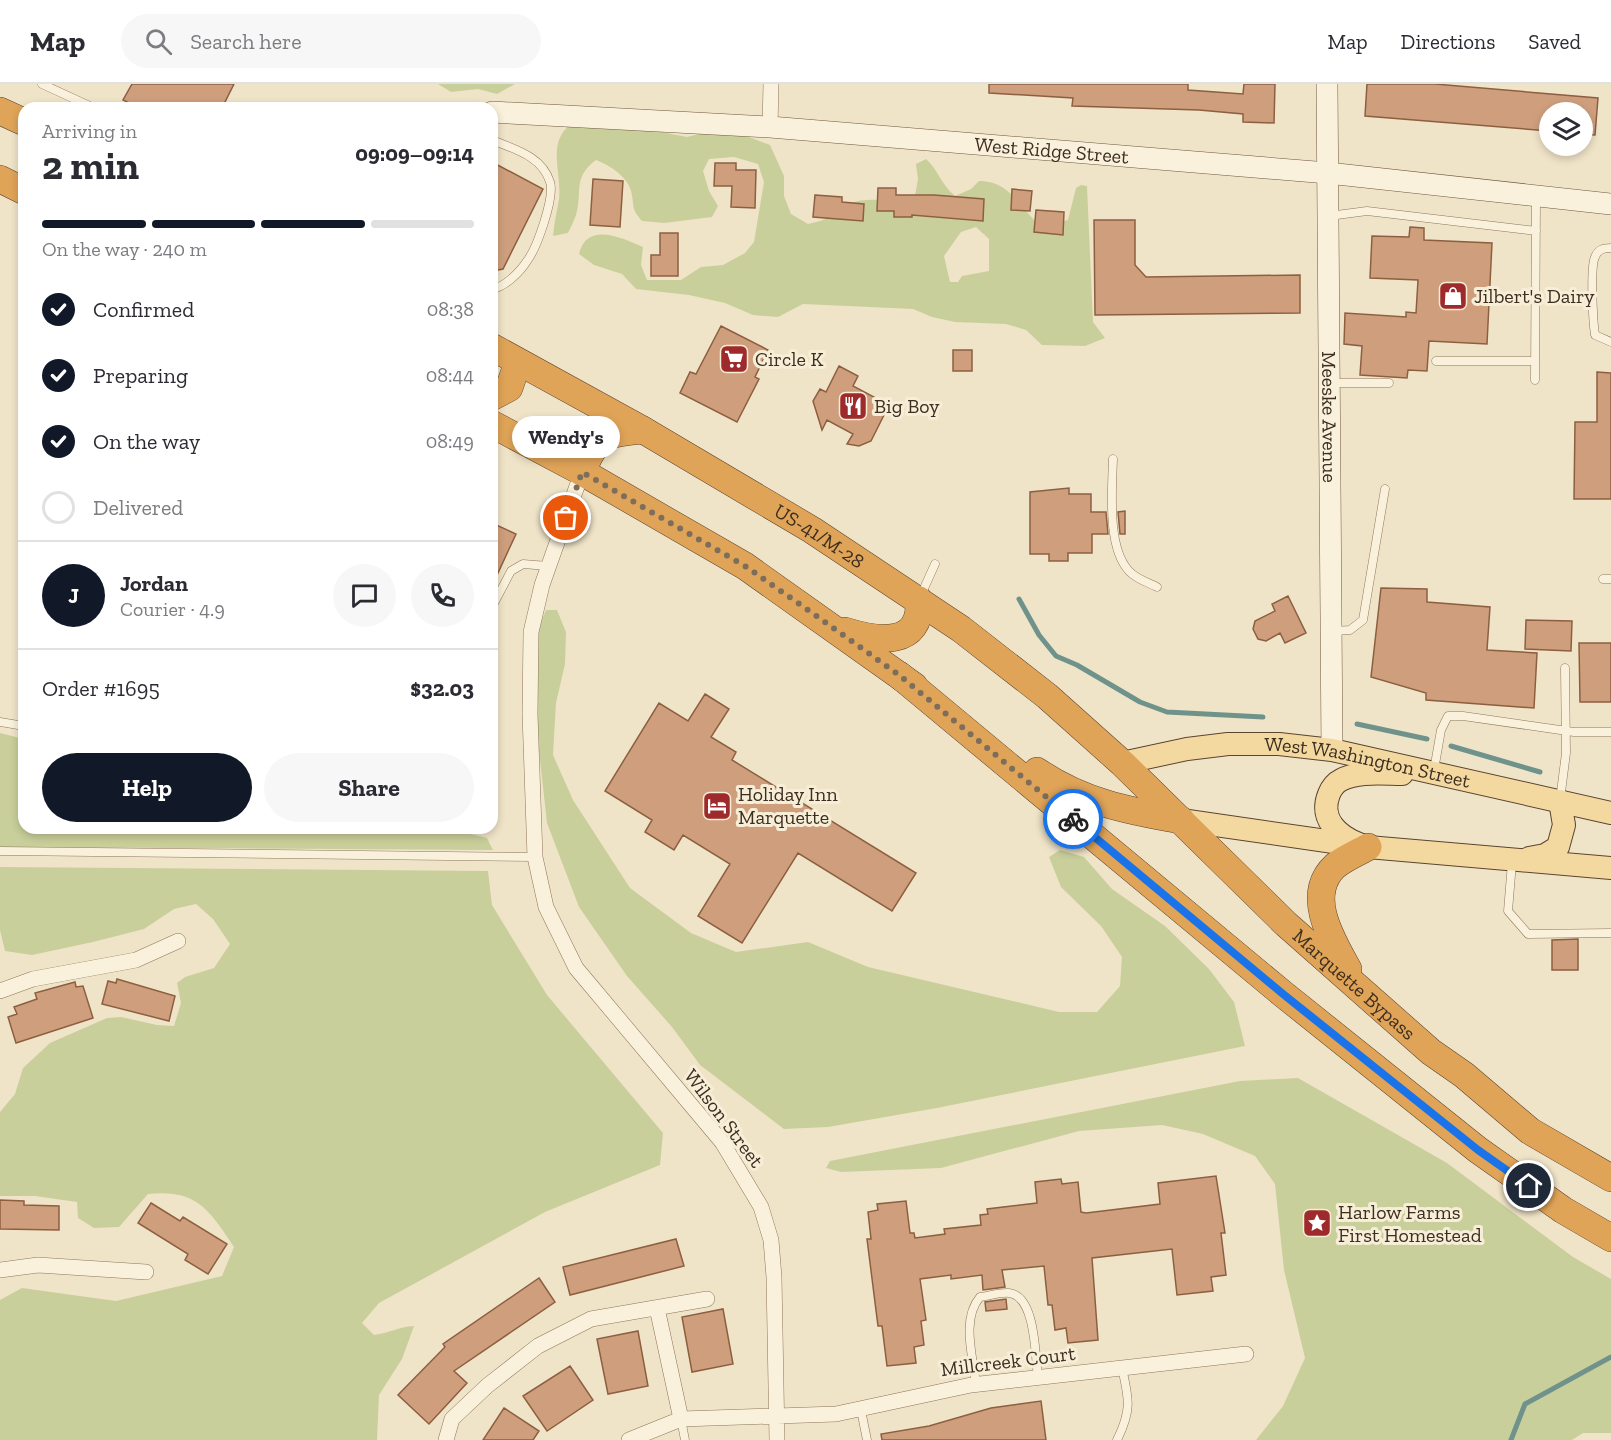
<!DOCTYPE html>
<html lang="en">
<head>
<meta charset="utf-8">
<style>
  :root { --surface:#fff; --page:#f7f7f7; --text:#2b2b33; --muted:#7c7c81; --line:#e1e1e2; --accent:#111827 }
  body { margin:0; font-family:"Zilla Slab",serif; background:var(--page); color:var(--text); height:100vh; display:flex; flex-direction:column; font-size:22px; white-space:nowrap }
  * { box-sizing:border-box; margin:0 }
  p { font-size:20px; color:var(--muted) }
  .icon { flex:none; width:33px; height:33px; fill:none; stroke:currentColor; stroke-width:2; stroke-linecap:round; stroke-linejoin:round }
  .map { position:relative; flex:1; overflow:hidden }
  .side { position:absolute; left:18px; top:18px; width:480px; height:732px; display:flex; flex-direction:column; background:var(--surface); border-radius:18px; box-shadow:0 3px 9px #0003 }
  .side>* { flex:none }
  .tools { position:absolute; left:1539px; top:18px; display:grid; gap:12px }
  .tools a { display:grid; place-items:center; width:54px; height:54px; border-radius:50%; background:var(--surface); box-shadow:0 3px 9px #0003; font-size:30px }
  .pin { position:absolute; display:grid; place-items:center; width:51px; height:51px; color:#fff; margin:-26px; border:3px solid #fff; border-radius:50%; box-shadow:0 2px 6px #0007 }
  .courier { position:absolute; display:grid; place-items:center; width:60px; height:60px; margin:-30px; border:4px solid #1a73e8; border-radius:50%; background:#fff; color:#222; box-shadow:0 2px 8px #0007 }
  .bubble { position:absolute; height:42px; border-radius:21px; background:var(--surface); box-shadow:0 3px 9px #0003; font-size:20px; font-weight:700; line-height:42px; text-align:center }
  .headline em { font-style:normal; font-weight:700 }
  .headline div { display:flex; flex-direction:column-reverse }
  .headline { display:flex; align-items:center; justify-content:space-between; height:102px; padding:0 24px }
  h1 { font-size:39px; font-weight:700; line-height:45px }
  .bar { display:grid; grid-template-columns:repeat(4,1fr); gap:9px 6px; align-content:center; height:72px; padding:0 24px }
  .bar i { height:8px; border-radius:4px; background:var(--line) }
  .bar .selected { background:var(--accent) }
  .bar p { grid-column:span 4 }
  .line { display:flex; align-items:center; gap:15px; padding:0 24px; border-top:2px solid var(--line) }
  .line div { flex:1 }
  .round { display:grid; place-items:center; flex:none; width:63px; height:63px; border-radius:32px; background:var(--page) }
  ol { padding:0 24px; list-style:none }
  li { display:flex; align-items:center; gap:18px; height:66px }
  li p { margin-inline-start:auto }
  li .icon { padding:6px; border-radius:50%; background:var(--accent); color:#fff; stroke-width:4 }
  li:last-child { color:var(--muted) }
  li i { width:33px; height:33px; border:3px solid var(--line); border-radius:50% }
  .button { display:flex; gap:12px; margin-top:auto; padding:12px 24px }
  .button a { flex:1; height:69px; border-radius:36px; background:var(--accent); color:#fff; font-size:24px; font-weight:700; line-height:69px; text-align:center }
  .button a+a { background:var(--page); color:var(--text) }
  header { display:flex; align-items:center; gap:36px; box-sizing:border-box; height:84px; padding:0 30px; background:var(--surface); border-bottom:2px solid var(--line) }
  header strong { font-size:28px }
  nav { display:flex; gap:33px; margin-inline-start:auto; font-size:21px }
  .search { width:420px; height:54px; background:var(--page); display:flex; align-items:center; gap:15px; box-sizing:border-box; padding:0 21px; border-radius:33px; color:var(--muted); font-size:22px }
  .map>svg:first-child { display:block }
  .green { fill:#c9cf9b; fill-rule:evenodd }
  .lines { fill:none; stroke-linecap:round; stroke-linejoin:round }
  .stream { stroke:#6f938a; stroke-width:5 }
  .building { fill:#cf9f7d; stroke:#8d5f41; stroke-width:1.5 }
  .lane-casing { stroke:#8d765c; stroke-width:9 }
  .street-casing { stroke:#8d765c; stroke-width:16 }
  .secondary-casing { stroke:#6f573f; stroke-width:22 }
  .primary-casing { stroke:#5b4430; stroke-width:24 }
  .highway-casing { stroke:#5b4430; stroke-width:28 }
  .lane { stroke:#faf1dc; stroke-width:8 }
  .street { stroke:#faf1dc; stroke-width:15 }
  .secondary { stroke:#faf1dc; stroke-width:21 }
  .primary { stroke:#f3d9a0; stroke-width:22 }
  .highway { stroke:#e0a458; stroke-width:27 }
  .done { stroke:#7c6e5b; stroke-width:6; stroke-dasharray:0 10.8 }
  .route { stroke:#1a73e8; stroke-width:8 }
  .labels { text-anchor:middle; stroke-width:6; stroke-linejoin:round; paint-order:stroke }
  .street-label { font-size:20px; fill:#3d2e20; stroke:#f7eed8 }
  .poi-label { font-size:20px; fill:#3d2e20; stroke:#f7eed8; text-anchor:start }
</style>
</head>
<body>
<header>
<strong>Map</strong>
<div class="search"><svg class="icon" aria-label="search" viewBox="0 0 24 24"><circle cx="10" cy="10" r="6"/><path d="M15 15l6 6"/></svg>Search here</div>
<nav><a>Map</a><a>Directions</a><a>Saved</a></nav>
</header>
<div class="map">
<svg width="1611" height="1356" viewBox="0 0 1611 1356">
  <rect width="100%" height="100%" fill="#f0e4c8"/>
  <path class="green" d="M438 0H515L497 10 478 5 451 8Z
    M571 40 646 45 687 53 707 48 741 50 770 61 784 92V112L791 130 808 140C833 135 830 130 849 120 865 112 896 118 914 117L918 95 916 80 926 75C939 87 940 99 955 112L971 105 979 97C1008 97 1016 118 1035 137L1056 139 1068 136 1076 104 1081 101 1087 102 1093 238 1105 254 1085 262 1042 261 1026 246 1006 240 955 238 932 233 913 225 803 220 778 233 753 231 725 219 689 211 636 205 622 190 594 181 579 170C587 137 622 154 643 163L641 181 647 196H681L701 183 723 181 745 169 754 158 764 98 758 80 734 73 709 75 703 87 709 107 718 122 712 133 664 139 642 137C630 123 635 123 631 107 627 92 609 81 596 76 572 94 583 107 576 131 574 137 571 143 568 149L553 152C554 139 557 127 559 115 562 88 546 59 571 40ZM976 143 989 155V187L962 192 958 198H950L944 172 961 148Z
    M546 526H557L566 548 565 580 556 619 553 671 573 716 630 804 691 849 736 868 808 858 868 883 1059 928H1097L1120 902 1122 873 1101 842 1061 803 1049 773 1060 766 1084 773 1112 805 1165 842 1209 885 1234 918 1245 962 937 1024 828 1043 784 1045 700 981 672 943 627 892 579 823 547 739 535 631 537 547Z
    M0 649 24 655V744H391L459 747 487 754 493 766 0 763Z
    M0 783 488 787 492 821 547 911 663 1049 660 1081 545 1128 379 1219 362 1239 374 1251C389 1249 398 1243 414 1242L402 1275 379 1311 377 1356H0V1216L22 1204 116 1217 222 1192 234 1163C209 1125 196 1105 148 1110L119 1143 94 1144 78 1134 77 1118 35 1112H0V1028L15 1010 23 984 50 959 107 934 121 933 157 941 174 942 181 919 177 899 185 893 214 884 230 860 213 835 196 820 174 825 144 845 93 858 32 871 5 867 0 846Z
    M1298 994 1447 1079 1573 1173 1611 1195V1349H1583L1572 1356H1256L1283 1322 1305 1274 1284 1186 1275 1100 1255 1072 1203 1050 1162 1041 1079 1047 941 1084 841 1088 826 1084 830 1077 1240 997Z"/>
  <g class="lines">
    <path class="stream" d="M1019 515 1039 551 1056 572 1077 581 1140 618 1167 628 1263 633
      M1357 640 1427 655
      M1451 662 1540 688
      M1511 1356 1525 1320 1611 1273"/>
  </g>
  <path class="building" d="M132 0H234L222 24H139L123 16Z
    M989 0H1188V6L1243 10 1244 0H1275L1274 39 1243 38V30L1199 26 1072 22 1073 14 989 9Z
    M1367 0H1435L1598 14 1595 51 1582 50V28H1550V47L1365 32Z
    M492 78 543 105 503 185 492 187Z
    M715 79H736V86H756L755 124 731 123 732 102H714Z
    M593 95 623 97 620 143 590 141Z
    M878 104H896V111H934L984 115 983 137 912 131V133H894V127H877Z
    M1012 105 1032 107 1030 127 1011 126Z
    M815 111 842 113V118L864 120 863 137 813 133Z
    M1036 126 1064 128 1063 151 1034 148Z
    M1094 136H1135V181L1146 193 1300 191V229L1095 231Z
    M1410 143 1424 144V156L1492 159 1487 260 1429 257 1427 287 1408 286 1407 294 1360 291 1362 262 1344 260 1345 229 1406 233V228L1416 229 1418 196 1370 194 1372 152 1409 153Z
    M660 149H678V192H651V171H660Z
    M721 242 768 266 755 293 759 295 737 338 680 309 690 288 696 290Z
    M953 266H972V287H953Z
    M839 282 858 292 853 302 889 321 871 357 859 362 847 360 853 350 827 336 822 346 813 317 820 305 826 308Z
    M1597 288 1611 289V415H1574L1575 338H1597Z
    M1069 404V410H1091V428H1106L1108 450H1092V469H1068V477H1049V470H1030V408Z
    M1125 427V450H1120L1118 428Z
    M492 439 516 450 492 502Z
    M1381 504 1427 505V518L1490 523 1487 566 1537 569 1534 624 1426 616V609L1371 593Z
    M1288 512 1306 549 1285 559 1280 549 1266 557 1258 555 1253 545 1255 537 1275 527 1272 520Z
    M1526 536 1572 537 1571 567 1525 565Z
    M1579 559H1611V618H1580Z
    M705 610 729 625 711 653 736 668 732 676 916 789 892 827 798 769 742 859 698 832 730 780 683 751 674 766 645 748 652 736 605 707 659 619 688 637Z
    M1578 855V886H1552V856Z
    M117 895 175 912 169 937 102 920 108 897 116 899Z
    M75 898 76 903 83 902 93 934 16 959 8 933 17 930 14 923 37 915 35 909Z
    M1216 1092 1225 1149H1221L1226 1191 1211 1193 1213 1207 1177 1211 1172 1165 1092 1174 1098 1256 1068 1259 1066 1244 1055 1246 1052 1221H1048L1044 1182 1002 1186 1005 1203 983 1206 982 1191 951 1195V1191L920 1195 926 1236 921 1237 924 1261 914 1263 916 1279 887 1282 882 1242H878L867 1155H871L868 1128 878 1126 877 1120 906 1117 910 1149H914L915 1154 945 1150 944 1145 981 1141 980 1131 988 1130 987 1125 1037 1119 1035 1098 1061 1095 1062 1100 1078 1098 1081 1128 1086 1129 1160 1120 1158 1099Z
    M0 1116 24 1117V1121L59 1122V1146L0 1145Z
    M151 1119 180 1137 183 1133 227 1160 208 1190 185 1176 188 1170 138 1139Z
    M676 1155 684 1182 570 1211 563 1183Z
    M539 1194 555 1218 454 1287 467 1299 429 1340 398 1311 445 1263 443 1260Z
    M1006 1215 1007 1225 986 1227 985 1218Z
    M723 1225 733 1280 692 1288 682 1233Z
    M638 1247 648 1302 608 1310 597 1255Z
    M570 1282 593 1316 547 1347 523 1312Z
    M1041 1317 1046 1356H882L881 1350 929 1342 991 1324Z
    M504 1324 539 1347 533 1356H483Z"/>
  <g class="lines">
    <g class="lane-casing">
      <path id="lane" d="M42 0 94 24
        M492 56C514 65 542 72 550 98 555 113 537 164 527 177 520 188 505 203 492 205
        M1329 132 1367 127 1536 147
        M1611 164C1604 164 1598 165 1595 173 1590 183 1593 238 1595 251L1611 258
        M1436 277H1535
        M1535 296 1536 113
        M1331 299H1389
        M1113 375C1112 406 1107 464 1129 487 1136 495 1149 499 1157 503
        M1603 495H1611
        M921 511 935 480
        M492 523 511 487 523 480 548 482
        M1334 547 1350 546 1363 536 1385 405
        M0 638 24 642
        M1434 686 1441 646 1448 632H1463L1574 648H1611
        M1560 716 1566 669 1565 584
        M0 767 535 773
        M1512 779 1508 827 1528 850 1611 849
        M976 1300C973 1273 961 1235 980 1213 989 1212 1000 1208 1009 1209 1036 1212 1035 1272 1038 1293
        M861 1326 867 1356
        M681 1335 685 1356
        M1117 1356C1132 1326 1129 1315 1122 1284"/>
    </g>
    <g class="street-casing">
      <path id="street" d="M770 43 771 0
        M582 388 542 501 531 548 530 630 535 773 546 823 576 884 722 1058 761 1123 771 1156 774 1193 777 1356
        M0 907 33 895 136 876 178 857
        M0 1186 38 1181 146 1188
        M657 1224 681 1335
        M446 1356 452 1335 487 1302 538 1262 591 1235 707 1215
        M629 1356 681 1335 836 1330 971 1301 1246 1270"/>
    </g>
    <g class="secondary-casing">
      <g id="secondary">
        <path id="s1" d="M1327 0 1332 666"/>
        <path id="s2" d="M492 28 770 43 1328 89 1611 120"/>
      </g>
    </g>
    <g class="primary-casing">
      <g id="primary">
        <path id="s3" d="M1122 679 1187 665 1228 660H1279L1332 666 1611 729"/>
        <path d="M1181 736 1368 763 1611 784"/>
        <path d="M1359 760C1338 752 1319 735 1329 710 1331 705 1335 699 1341 696 1357 687 1384 690 1402 690"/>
        <path d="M1529 774 1545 771 1558 763 1564 741 1560 717"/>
      </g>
    </g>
    <g class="highway-casing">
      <g id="highway">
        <path d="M0 27 24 38"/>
        <path d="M0 95 24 107"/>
        <path id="s4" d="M492 263 643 346 812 446 961 545 1047 612 1122 679 1286 840 1431 968 1464 991 1530 1047 1611 1094"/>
        <path d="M492 313 509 304 518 278"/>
        <path d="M492 340 582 388 745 482 914 602"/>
        <path d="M582 388C597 351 604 350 643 346"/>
        <path d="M845 547C877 557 922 564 919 516"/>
        <path d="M899 591 1283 910 1478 1066 1563 1126 1611 1154"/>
        <path d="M1037 687C1082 718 1129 727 1181 736"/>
        <path d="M1348 885C1332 856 1304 811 1335 782 1345 774 1357 769 1368 763"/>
      </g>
    </g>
    <use href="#lane" class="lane"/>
    <use href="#street" class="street"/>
    <use href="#secondary" class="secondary"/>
    <use href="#primary" class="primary"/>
    <use href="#highway" class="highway"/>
  </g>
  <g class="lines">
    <path class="done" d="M566 434 582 388 745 482 818 533 899 591 1073 735"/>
    <path class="route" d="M1073 735 1283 910 1478 1066 1529 1102"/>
  </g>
  <defs>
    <g id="shop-square" transform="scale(1.5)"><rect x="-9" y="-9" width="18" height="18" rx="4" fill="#9e2a2b" stroke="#f7eed8"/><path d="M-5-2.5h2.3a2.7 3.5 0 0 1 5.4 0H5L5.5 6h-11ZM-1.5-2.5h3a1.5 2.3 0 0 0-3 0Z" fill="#fff"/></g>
    <g id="supermarket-square" transform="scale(1.5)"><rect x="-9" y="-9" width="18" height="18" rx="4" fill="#9e2a2b" stroke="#f7eed8"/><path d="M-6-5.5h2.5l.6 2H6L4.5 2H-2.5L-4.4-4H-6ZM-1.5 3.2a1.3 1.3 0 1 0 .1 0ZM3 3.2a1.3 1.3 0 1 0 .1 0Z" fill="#fff"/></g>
    <g id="restaurant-square" transform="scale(1.5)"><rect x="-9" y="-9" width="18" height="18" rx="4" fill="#9e2a2b" stroke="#f7eed8"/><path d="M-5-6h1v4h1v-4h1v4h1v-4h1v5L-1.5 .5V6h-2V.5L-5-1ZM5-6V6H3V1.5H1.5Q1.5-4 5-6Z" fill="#fff"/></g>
    <g id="hotel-square" transform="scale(1.5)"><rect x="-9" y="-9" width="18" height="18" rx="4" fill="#9e2a2b" stroke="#f7eed8"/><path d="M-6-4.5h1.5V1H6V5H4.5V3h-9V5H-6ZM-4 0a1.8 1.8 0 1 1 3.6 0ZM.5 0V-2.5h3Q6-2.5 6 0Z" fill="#fff"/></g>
    <g id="sight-square" transform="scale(1.5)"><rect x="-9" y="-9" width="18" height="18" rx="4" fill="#9e2a2b" stroke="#f7eed8"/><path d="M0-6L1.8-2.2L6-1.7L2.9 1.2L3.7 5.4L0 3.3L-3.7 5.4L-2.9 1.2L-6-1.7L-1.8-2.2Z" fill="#fff"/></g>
  </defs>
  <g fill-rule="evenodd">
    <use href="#shop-square" x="1453" y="212"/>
    <use href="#supermarket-square" x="734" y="275"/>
    <use href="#restaurant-square" x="853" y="322"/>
    <use href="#hotel-square" x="717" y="722"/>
    <use href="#sight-square" x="1317" y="1139"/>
  </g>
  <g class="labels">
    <g class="street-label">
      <text dy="7" stroke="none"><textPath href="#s2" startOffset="561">West Ridge Street</textPath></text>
      <text dy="7" stroke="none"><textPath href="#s1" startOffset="333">Meeske Avenue</textPath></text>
      <text dy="7" stroke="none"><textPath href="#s4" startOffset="378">US-41/M-28</textPath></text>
      <text dy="7" stroke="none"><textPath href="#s3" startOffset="249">West Washington Street</textPath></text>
      <text dy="7" stroke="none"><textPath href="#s4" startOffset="1078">Marquette Bypass</textPath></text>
      <text transform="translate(724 1034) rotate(53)" y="7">Wilson Street</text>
      <text transform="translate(1008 1277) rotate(-7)" y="7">Millcreek Court</text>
    </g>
    <g class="poi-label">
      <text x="1474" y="219">Jilbert's Dairy</text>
      <text x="755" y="282">Circle K</text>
      <text x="874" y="329">Big Boy</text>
      <text x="738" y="717">Holiday Inn<tspan x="738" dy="23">Marquette</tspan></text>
      <text x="1338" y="1135">Harlow Farms<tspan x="1338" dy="23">First Homestead</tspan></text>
    </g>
  </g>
</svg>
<div class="tools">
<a><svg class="icon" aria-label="layers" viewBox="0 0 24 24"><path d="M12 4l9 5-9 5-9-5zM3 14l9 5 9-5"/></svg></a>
</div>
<div class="pin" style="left:566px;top:434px;background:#ea580c"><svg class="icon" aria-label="bag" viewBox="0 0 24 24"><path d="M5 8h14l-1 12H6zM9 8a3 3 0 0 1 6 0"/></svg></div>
<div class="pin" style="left:1529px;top:1102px;background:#1f2937"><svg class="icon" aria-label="home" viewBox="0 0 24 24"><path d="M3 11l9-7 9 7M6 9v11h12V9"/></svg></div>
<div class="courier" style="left:1073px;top:735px"><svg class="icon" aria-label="bike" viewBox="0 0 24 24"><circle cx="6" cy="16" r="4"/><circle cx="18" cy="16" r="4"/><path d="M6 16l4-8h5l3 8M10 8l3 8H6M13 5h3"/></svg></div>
<div class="bubble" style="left:512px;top:332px;width:108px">Wendy's</div>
<section class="side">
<div class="headline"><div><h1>2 min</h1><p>Arriving in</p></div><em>09:09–09:14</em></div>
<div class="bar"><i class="selected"></i><i class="selected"></i><i class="selected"></i><i></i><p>On the way · 240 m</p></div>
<ol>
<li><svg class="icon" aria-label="check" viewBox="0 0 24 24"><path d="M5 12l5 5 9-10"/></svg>Confirmed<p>08:38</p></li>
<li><svg class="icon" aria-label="check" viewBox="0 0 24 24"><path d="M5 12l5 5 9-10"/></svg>Preparing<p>08:44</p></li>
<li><svg class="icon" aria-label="check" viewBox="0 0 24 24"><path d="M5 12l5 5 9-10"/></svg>On the way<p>08:49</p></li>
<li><i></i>Delivered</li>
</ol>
<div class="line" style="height:108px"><b class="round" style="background:var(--accent);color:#fff">J</b><div><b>Jordan</b><p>Courier · 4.9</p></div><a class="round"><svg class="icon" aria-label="chat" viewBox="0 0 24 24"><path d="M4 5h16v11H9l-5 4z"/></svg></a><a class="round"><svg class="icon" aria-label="phone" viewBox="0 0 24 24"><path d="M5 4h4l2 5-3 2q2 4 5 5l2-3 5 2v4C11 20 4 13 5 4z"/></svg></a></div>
<div class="line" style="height:78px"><div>Order #1695</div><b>$32.03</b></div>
<div class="button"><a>Help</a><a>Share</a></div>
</section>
</div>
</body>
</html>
